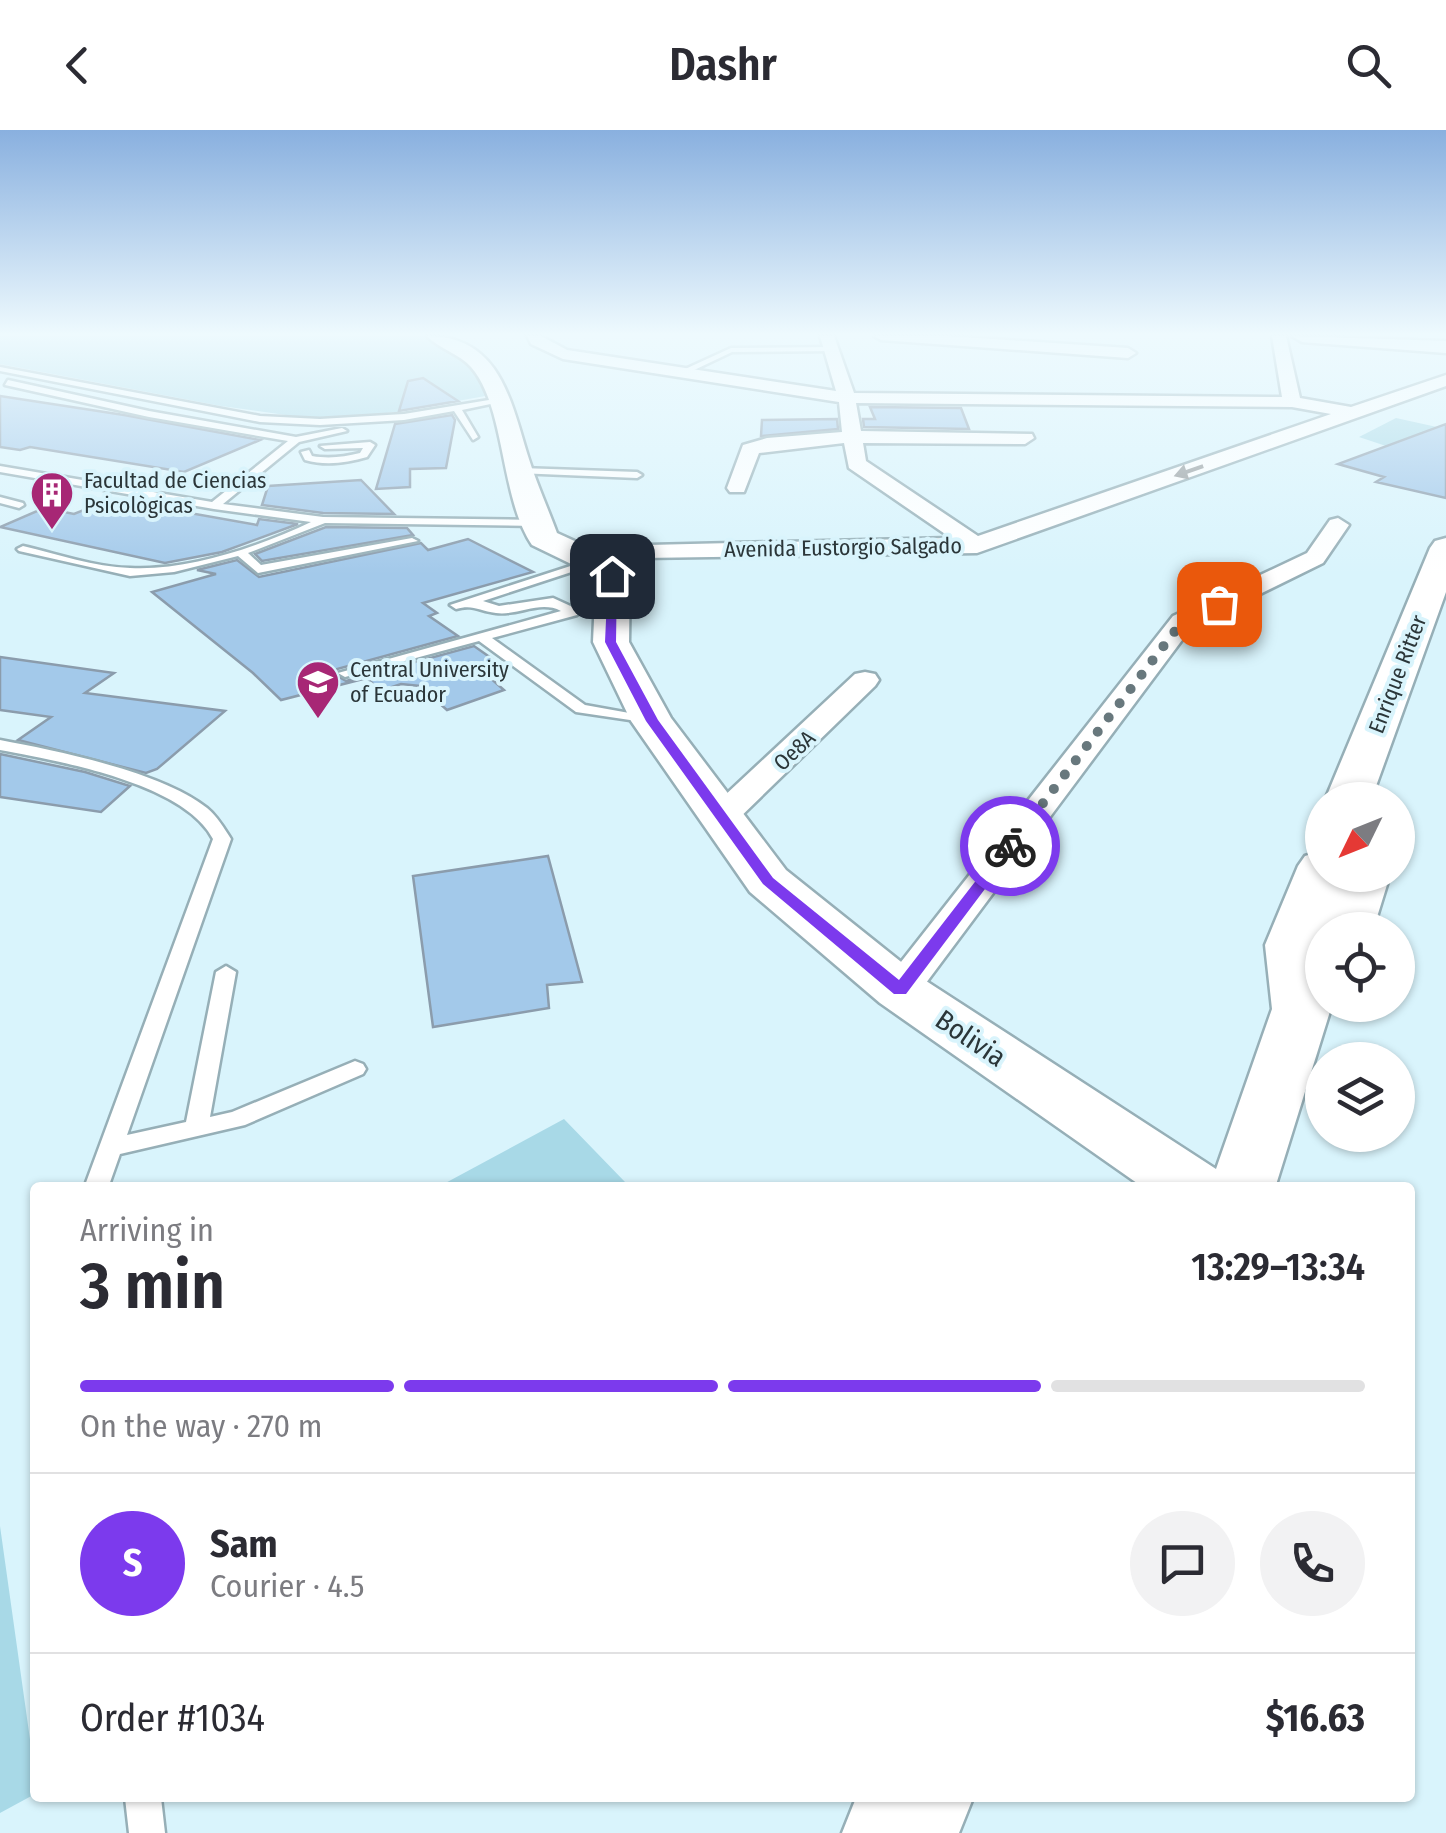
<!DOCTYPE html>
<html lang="en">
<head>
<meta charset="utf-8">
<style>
  :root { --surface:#fff; --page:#f2f2f3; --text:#2b2b33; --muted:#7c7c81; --line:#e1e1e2; --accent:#7c3aed }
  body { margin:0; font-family:"Fira Sans Condensed",sans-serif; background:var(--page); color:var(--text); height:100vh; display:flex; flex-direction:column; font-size:38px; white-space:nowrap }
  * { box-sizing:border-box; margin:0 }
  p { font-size:32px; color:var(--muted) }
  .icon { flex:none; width:55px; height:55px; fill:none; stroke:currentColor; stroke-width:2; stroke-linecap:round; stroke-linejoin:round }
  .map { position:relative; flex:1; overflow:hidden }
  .drawer { position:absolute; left:30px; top:1052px; width:1385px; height:620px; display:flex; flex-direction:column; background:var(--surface); border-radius:10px; box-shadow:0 2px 8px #0004 }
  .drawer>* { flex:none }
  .needle { width:65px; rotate:227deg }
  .controls { position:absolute; left:1305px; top:652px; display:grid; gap:20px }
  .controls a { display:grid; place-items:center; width:110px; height:110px; border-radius:50%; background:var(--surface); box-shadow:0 2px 8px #0004; font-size:50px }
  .pin { position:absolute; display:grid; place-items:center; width:85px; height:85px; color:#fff; margin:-42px; border-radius:20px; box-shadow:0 5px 15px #0006 }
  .courier { position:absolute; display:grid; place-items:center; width:100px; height:100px; margin:-50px; border:8px solid #7c3aed; border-radius:50%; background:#fff; color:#222; box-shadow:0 2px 12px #0007 }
  .head em { font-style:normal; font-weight:600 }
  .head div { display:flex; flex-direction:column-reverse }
  .head { display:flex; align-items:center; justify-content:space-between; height:170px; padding:0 50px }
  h1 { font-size:65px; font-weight:600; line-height:75px }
  .bar { display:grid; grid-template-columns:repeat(4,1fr); gap:15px 10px; align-content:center; height:120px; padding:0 50px }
  .bar i { height:12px; border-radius:8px; background:var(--line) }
  .bar .on { background:var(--accent) }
  .bar p { grid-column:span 4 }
  .line { display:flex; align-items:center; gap:25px; padding:0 50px; border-top:2px solid var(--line) }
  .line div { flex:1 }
  .round { display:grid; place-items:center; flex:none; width:105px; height:105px; border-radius:52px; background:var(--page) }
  header { display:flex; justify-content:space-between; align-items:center; height:130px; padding:0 50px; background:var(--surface); font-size:45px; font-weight:600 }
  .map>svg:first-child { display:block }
  .green { fill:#a8d9e7 }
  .building { fill:#a3c9ea; stroke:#8b9cac; stroke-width:2.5 }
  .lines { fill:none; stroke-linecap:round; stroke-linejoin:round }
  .lane-casing { stroke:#96afb7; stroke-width:5 }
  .street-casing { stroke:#96afb7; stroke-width:5 }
  .secondary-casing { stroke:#96afb7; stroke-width:5 }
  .lane { fill:#fff; fill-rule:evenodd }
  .street { fill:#fff; fill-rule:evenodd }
  .secondary { fill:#fff; fill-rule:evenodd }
  .oneway { fill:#959a9c }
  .route { fill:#7c3aed }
  .done { stroke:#68787d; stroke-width:10; stroke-dasharray:0 18 }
  .labels { text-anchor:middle; stroke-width:8; stroke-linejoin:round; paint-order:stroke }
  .far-poi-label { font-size:22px; fill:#2b3639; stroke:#d9f4fc; text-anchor:start }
  .far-street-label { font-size:22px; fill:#2b3639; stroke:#d9f4fc }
  .street-label { font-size:28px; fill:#2b3639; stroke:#d9f4fc }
</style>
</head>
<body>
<header><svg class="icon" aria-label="back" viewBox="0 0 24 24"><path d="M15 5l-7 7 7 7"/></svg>Dashr<svg class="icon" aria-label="search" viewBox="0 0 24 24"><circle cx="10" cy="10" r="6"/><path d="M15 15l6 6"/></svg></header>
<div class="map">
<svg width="1446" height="1703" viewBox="0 0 1446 1703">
  <rect width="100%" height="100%" fill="#d9f4fc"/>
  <path class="green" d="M0 206H424L476 242 491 265 396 282 338 288 300 287 221 276 0 234Z
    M1396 288 1446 299 1398 320 1359 307Z
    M564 989 625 1052 616 1058 438 1057Z
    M0 1396 35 1645V1664L0 1683Z"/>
  <path class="building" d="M423 248 458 271 399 281 408 251Z
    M0 266 124 285 260 310 184 342 30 317 20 320 0 317Z
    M870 277 961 278 969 299 864 297 863 289H875Z
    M452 285 455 290 446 338 410 339V357L376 359 395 294Z
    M837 289 838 299 761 306 762 290Z
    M1446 294V368L1376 352 1384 347 1338 334Z
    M361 350 394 384 323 383 262 375 268 356Z
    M111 369 257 395 259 389 298 394 222 422 165 433 0 397 44 378 74 384Z
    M326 397 407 398 413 405 262 431 255 424Z
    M468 409 533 442 423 473 437 483 429 486 458 506 337 539 334 544 346 551 474 516 501 535 481 540 504 560 447 580 420 556 401 554 380 561 367 548 281 570 253 543 152 462 216 444 197 440 237 430 259 447 421 413 428 420Z
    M0 527 114 543 85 563 225 581 157 639 146 643 18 610 51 587 0 580Z
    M0 624 85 642 130 656 101 682 0 667Z
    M548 726 582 852 547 855 549 878 433 897 413 746Z"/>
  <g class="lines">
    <g class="lane-casing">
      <path id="lane" d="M831 217 834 221 732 222 690 242 683 240 731 218Z
        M0 237 260 286 320 289 404 284 501 268 505 271 462 280 478 307 473 310 454 281 404 290 320 295 260 292 0 241Z
        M8 250 149 281 296 307 342 298 347 301 299 312 223 374 323 387 537 390 543 393 537 396 325 393 248 423 261 435 412 408 418 411 258 443 238 426 174 442 130 446 19 421 17 419 23 416C58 424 94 437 130 438 189 441 258 417 311 392L214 379 0 342V336L212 372 288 311 149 287 5 255Z
        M370 312 375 315 367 327C346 333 326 336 305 330L301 322 309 320 312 326C329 329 344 327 360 323L363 318 325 319 320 316Z
        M521 338 637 342 642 345 637 348 517 343Z
        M0 367 23 373 24 375 19 378 0 373Z
        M589 430 599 433 483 471 499 476 553 468 577 479V485L492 508 585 575 657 588V594L576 582 479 511 345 547 338 543 561 481C540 470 518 486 496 483 479 481 473 474 456 479L450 475Z
        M0 610C58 621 162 642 207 678 217 686 224 698 231 709L127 1005 186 992 216 842 226 836 236 842 210 987 232 982 355 931 363 934 366 939 363 944 245 995 120 1024 108 1058H84L213 709C184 653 59 631 0 620Z
        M125 1668H161L165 1703H129Z"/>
    </g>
    <g class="street-casing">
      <path id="street" d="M527 206H541L567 220 836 261 820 206H834L854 263 1282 267 1272 206H1286L1300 268 1351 277 1446 245V256L977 423 572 429 564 427 560 422 564 417 951 408 849 338 844 313 759 323 744 362H730L727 358 743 315 767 308 842 302 839 272 563 229 531 214ZM856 273 1292 277 1331 284 978 406 866 331 863 313 1025 314 1034 308 1032 304 861 301Z
        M874 206H948L1128 218 1136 223 1128 228 881 210Z
        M1338 388 1349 395 1323 433 1191 498 914 869 900 873 886 869 880 860 886 851 1173 486 1307 423 1330 390Z
        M865 542 875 544 879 550 875 556 732 695H708L703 688 708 681 855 544Z"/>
    </g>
    <g class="secondary-casing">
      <path id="secondary" d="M427 206C498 206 510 267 527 323 535 350 547 376 557 403L625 434 630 441 629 512 671 588 786 740 920 847 1216 1039 1272 879 1265 815 1298 736 1305 726 1322 721V745H1390L1373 800H1322L1319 815 1322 875H1332L1275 1058H1144L880 873 750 762 631 591 593 512 596 446 532 415C500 368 506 277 471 237 460 224 439 219 427 206Z
        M1292 206 1446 211V223L1302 212Z
        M1446 408V462L1371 670H1325L1430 418 1435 411Z
        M856 1668H973L959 1703H842Z"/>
    </g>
    <use href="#lane" class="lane"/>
    <use href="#street" class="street"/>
    <use href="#secondary" class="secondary"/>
  </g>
  <defs><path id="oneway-solid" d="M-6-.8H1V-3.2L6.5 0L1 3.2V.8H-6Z" transform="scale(2.5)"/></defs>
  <use class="oneway" href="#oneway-solid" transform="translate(1189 341) rotate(161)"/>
  <linearGradient id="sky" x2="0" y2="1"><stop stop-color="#89b0df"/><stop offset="0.46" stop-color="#eefafe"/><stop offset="1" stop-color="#eefafe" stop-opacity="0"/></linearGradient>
  <rect width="1446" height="444" fill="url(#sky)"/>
  <path class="route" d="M612 443 617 446 616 512 658 590 773 748 899 850 1005 713H1015V719L906 864H894L763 754 646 591 605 512 608 446Z"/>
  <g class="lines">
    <path class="done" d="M1010 716 1182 492 1219 474"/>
  </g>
  <defs>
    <g id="building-pin" transform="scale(2.25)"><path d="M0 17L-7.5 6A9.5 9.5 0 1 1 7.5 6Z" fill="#a72775" stroke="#d9f4fc"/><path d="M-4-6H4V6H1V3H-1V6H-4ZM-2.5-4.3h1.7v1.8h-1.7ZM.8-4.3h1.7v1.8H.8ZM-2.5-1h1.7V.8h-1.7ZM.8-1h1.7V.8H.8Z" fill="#fff"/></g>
    <g id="university-pin" transform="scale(2.25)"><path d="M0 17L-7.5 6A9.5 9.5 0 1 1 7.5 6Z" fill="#a72775" stroke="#d9f4fc"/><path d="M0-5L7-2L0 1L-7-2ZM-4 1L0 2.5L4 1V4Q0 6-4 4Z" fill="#fff"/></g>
  </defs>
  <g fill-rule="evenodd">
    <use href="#building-pin" x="52" y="363"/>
    <use href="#university-pin" x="318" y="552"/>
  </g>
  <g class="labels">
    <g class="far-poi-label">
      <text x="84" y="358">Facultad de Ciencias<tspan x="84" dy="25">Psicològicas</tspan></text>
      <text x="350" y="547">Central University<tspan x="350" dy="25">of Ecuador</tspan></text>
    </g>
    <g class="far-street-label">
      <text transform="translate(843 417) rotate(-1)" y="8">Avenida Eustorgio Salgado</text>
      <text transform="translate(1397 544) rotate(-69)" y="8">Enrique Ritter</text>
      <text transform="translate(794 620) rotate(-43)" y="8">Oe8A</text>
    </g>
    <g class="street-label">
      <text transform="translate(971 908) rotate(34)" y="10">Bolivia</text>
    </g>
  </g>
</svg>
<div class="controls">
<a><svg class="needle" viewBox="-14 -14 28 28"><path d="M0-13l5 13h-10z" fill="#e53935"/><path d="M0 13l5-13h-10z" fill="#7c7c81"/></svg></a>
<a><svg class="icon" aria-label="locate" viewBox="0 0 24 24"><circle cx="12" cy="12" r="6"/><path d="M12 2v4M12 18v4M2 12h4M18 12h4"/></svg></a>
<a><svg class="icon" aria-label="layers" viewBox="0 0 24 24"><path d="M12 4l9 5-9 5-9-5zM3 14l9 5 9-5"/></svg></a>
</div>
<div class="pin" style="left:1219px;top:474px;background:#ea580c"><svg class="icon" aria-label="bag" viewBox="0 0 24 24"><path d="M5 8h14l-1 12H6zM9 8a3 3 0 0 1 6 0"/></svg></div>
<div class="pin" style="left:612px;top:446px;background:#1f2937"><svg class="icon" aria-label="home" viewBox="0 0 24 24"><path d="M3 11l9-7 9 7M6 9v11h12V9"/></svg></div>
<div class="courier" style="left:1010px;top:716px"><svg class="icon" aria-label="bike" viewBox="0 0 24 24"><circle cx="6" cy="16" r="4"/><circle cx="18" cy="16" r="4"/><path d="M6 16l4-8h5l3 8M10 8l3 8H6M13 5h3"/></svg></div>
<section class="drawer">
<div class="head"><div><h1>3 min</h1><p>Arriving in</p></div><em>13:29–13:34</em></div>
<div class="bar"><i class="on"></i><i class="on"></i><i class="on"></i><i></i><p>On the way · 270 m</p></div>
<div class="line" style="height:180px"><b class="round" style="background:var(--accent);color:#fff">S</b><div><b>Sam</b><p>Courier · 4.5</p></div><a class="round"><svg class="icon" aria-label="chat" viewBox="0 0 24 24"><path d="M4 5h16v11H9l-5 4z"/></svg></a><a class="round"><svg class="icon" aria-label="phone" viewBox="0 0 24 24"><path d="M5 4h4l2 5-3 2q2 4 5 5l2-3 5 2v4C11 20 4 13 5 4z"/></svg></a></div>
<div class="line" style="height:130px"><div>Order #1034</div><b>$16.63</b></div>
</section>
</div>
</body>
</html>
